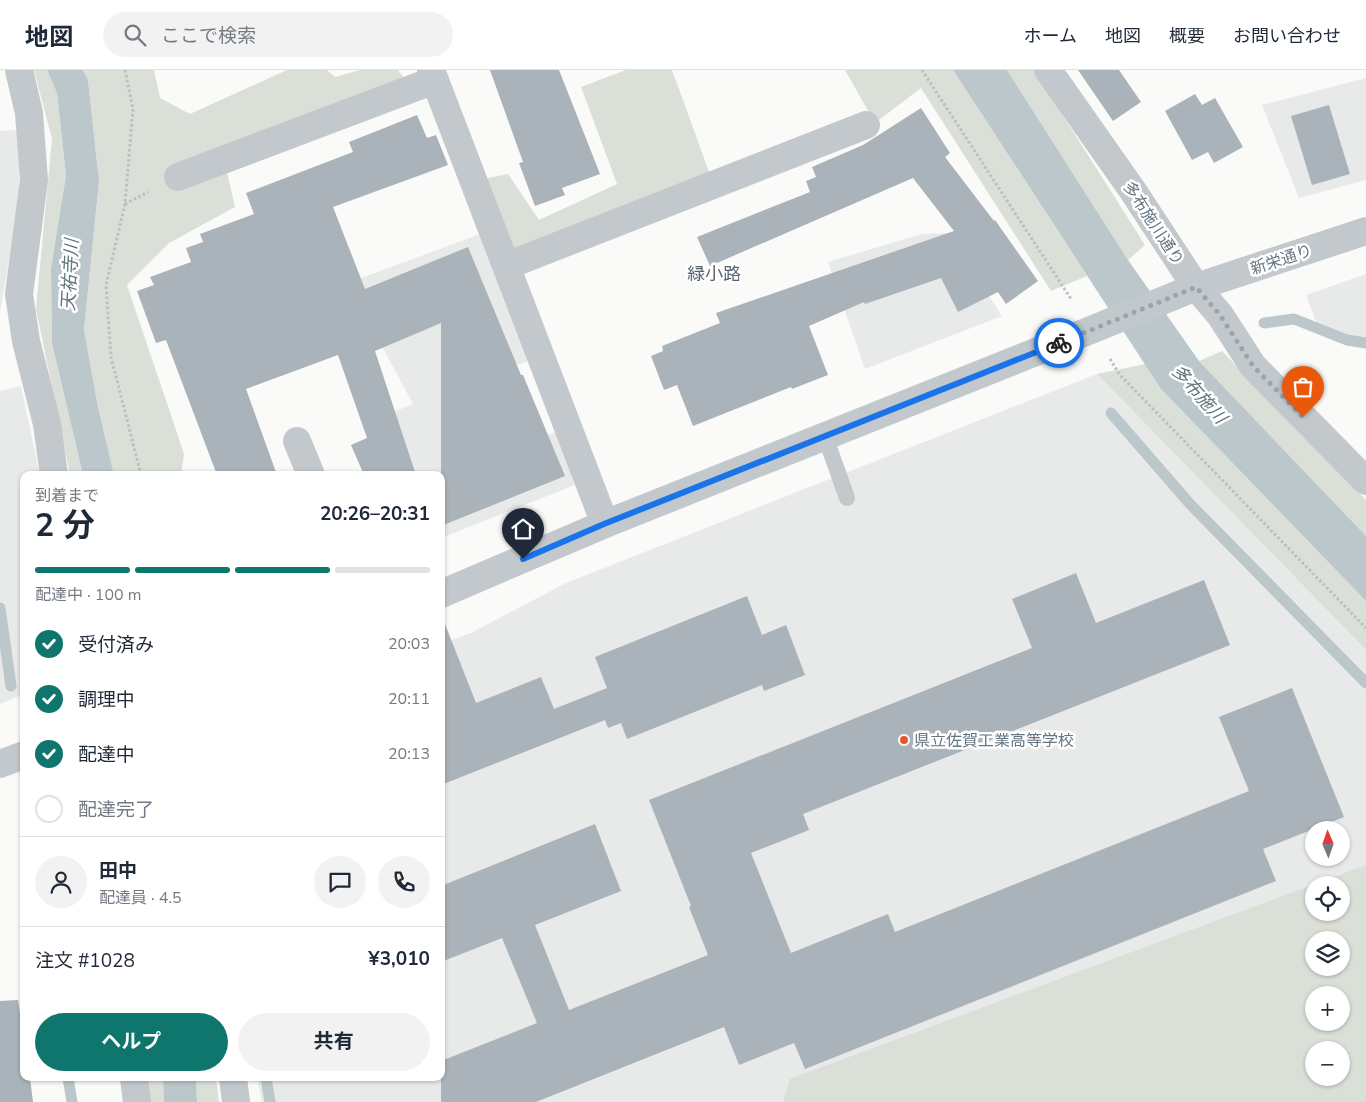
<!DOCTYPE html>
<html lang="ja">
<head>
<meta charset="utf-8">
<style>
  :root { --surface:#fff; --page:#f2f2f3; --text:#1f2937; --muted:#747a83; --line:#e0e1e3; --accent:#0f766e }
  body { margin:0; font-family:"Nunito Sans","Noto Sans JP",sans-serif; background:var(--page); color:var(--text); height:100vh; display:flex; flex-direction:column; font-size:19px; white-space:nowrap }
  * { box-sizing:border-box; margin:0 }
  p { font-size:16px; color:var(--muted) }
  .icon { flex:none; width:28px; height:28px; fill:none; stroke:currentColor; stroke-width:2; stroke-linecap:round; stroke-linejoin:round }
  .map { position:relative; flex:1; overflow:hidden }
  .panel { position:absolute; left:20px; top:401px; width:425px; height:610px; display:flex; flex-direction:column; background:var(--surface); border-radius:10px; box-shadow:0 1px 4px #0004 }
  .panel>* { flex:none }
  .needle { width:32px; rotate:358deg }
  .fabs { position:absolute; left:1305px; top:751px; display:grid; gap:10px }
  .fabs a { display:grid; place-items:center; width:45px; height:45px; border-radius:50%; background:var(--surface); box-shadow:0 1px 4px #0004; font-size:25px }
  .pin { position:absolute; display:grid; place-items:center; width:42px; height:42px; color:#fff; margin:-51px -21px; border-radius:50% 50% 50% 0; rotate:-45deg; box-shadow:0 0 5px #0007 }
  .pin .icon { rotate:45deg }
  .courier { position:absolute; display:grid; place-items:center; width:50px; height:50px; margin:-25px; border:4px solid #1a73e8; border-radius:50%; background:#fff; color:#222; box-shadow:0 1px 6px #0007 }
  .headline em { font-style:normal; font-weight:700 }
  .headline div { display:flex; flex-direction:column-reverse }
  .headline { display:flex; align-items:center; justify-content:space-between; height:85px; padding:0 15px }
  h1 { font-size:32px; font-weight:700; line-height:38px }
  .bar { display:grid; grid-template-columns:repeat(4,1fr); gap:8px 5px; align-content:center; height:60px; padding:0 15px }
  .bar i { height:6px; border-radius:4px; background:var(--line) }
  .bar .active { background:var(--accent) }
  .bar p { grid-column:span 4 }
  .line { display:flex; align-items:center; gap:12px; padding:0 15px; border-top:1px solid var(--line) }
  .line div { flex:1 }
  .round { display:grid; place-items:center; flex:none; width:52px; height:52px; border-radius:26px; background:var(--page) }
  ol { padding:0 15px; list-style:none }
  li { display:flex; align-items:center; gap:15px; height:55px }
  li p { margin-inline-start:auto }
  li .icon { padding:5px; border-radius:50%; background:var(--accent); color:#fff; stroke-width:4 }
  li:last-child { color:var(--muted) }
  li i { width:28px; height:28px; border:2px solid var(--line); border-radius:50% }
  .primary-button { display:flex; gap:10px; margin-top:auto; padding:10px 15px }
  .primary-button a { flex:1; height:58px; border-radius:30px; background:var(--accent); color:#fff; font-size:20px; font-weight:700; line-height:58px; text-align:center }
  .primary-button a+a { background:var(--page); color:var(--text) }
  header { display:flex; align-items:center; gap:30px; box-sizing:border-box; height:70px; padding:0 25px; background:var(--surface); border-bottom:1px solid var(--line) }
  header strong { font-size:24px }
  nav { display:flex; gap:28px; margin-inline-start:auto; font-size:18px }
  .search { width:350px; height:45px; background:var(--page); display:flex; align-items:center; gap:12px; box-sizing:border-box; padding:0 18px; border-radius:28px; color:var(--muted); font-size:19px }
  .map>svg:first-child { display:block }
  .built { fill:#e8e9e9; fill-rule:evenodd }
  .green { fill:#dadfd7; fill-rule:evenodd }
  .water { fill:#bbc7cb }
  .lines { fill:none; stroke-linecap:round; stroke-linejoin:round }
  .stream { stroke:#bbc7cb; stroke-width:11 }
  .building { fill:#aab3b9 }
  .path { stroke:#bbbfc2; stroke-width:3; stroke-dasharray:2.5 2.5; stroke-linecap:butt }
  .service { stroke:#c3c8cc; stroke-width:16 }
  .minor { stroke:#c3c8cc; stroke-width:28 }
  .tertiary { stroke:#c3c8cc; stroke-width:28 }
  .done { stroke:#99a4ac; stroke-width:5; stroke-dasharray:0 9 }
  .route { stroke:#1a73e8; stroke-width:6 }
  .poi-dot { fill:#e4572e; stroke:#fff; stroke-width:2 }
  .labels { text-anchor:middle; stroke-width:5; stroke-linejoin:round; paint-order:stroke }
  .street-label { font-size:16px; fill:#657683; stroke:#fff }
  .poi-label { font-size:16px; fill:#657683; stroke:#fff; text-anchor:start }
  .neighbourhood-label { font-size:18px; fill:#57646e; stroke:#fff }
  .water-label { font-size:18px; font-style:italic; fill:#60757c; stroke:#fff }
</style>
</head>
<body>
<header>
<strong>地図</strong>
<div class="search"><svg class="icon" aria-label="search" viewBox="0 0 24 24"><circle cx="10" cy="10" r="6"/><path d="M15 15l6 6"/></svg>ここで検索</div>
<nav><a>ホーム</a><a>地図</a><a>概要</a><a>お問い合わせ</a></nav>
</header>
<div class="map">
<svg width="1366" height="1032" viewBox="0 0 1366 1032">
  <rect width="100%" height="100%" fill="#fafaf8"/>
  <path class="built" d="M1366 8V110L1299 128 1262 35Z
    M18 60 20 128 0 242V61Z
    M483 163 528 291 441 324 474 394 556 362 575 415 441 468V405H391L369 352 413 334 348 213Z
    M948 163 1002 246 865 299 828 192 922 164Z
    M1366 204V277L1321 265 1306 225Z
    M1097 304 1366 580V1032H262L257 1008H441V574L471 563 566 513ZM1314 760H1341V788H1314ZM1314 815H1341V842H1314ZM1314 870H1341V898H1314ZM1314 925H1341V952H1314ZM1314 980H1341V1008H1314Z
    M21 316 40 405H24V624L0 634V321Z"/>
  <path class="green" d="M34 0H47L57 23 66 105 51 198 52 273 83 405H70L36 239 52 69Z
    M83 0H154L160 28 190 44 287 0H327L335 7 360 0H398L406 11 225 94 235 137 169 173 127 215 184 384 181 405H114L98 337 84 260 99 111 88 10Z
    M626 0H672L712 110 514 189 483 109 508 104 539 150 617 114 581 17Z
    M845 0H953L1087 206 1051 221 921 18 875 53Z
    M1007 0H1034L1145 175 1128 190Z
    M1222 281 1366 430V466L1199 291Z
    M1145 294 1161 319 1366 531V580L1097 304Z
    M1366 795V1032H783L790 1009ZM1314 815H1341V842H1314ZM1314 870H1341V898H1314ZM1314 925H1341V952H1314ZM1314 980H1341V1008H1314Z
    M146 1008H163L164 1032H148Z
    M196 1008H216L219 1032H197Z"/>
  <path class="water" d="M47 0H83L88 10 99 111 84 260 98 337 114 405H83L52 273 51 198 66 105 57 23Z
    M953 0H1007L1128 190 1199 291 1366 466V531L1161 319Z
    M163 1008H196L197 1032H164Z"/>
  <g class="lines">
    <path class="stream" d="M1264 253 1294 249 1347 270 1366 273
      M1111 343 1190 434 1366 613
      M0 538 11 616
      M68 1008 72 1032
      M266 1008 270 1032"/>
  </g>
  <path class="building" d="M490 0H559L600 104 562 118 565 125 535 136 519 93 523 92Z
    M1078 0H1119L1141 32 1113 51Z
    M1195 24 1202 35 1215 28 1243 77 1214 93 1208 82 1192 90 1165 41Z
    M1329 35 1350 104 1312 115 1291 46Z
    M921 38 950 83 945 87 994 151 995 150 1038 211 1006 234 998 222 958 242 941 208 865 234 864 232 809 256 828 305 792 319 791 317 693 356 677 315 664 320 651 286 663 281 662 276 720 253 716 243 954 161 913 108 710 196 697 167 810 122 806 111 816 107 812 97 863 75Z
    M417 45 427 68 436 65 448 95 333 137 365 219 468 177 521 305H523L565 406 441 456V253L375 281 416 405H364L351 375 367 368 338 285 246 319 277 405H217L166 270 156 273 137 221 154 215 150 207 191 192 186 178 203 172 200 164 254 144 246 123 353 82 349 72Z
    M1076 503 1096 553 1204 510 1230 575 803 744 809 760 751 783 791 883 888 844 895 862 1249 721 1219 647 1292 618 1344 747 1263 779 1276 811 805 999 794 973 739 995 724 957 536 1032H441V991L537 953 502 868 441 892V816L595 754 621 821 535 855 569 940 708 885 689 837 691 836 649 730 1032 578 1012 529Z
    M747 526 762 565 786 555 805 605 764 621 762 615 627 669 621 653 608 658 605 650 441 715V549H443L476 633 541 607 554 639 607 618 595 587Z
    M18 930 24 970V1008H30L33 1032H0V931Z"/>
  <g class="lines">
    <path class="path" d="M125 0 133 39 125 134 106 215 111 287 141 405
      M922 0 1071 229
      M125 134 148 122
      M1110 289 1120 305 1366 558"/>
    <path class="service" d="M825 366 847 428"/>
    <path class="minor" d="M19 0 29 43 34 110 19 224 26 271 47 354 54 405
      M431 0 605 454
      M1048 0 1133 121 1196 217 1220 245 1253 296 1366 411
      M178 107 435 10
      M506 196 866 55
      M297 371 311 405
      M134 1008 137 1032
      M233 1008 236 1032"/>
    <path class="tertiary" d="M441 524 605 454 1091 260 1196 217 1366 161
      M0 694 24 685"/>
  </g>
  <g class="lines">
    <path class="done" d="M1059 273 1196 217 1220 245 1253 296 1303 347"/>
    <path class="route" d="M523 489 604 454 1059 273"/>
  </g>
  <circle class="poi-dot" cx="904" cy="670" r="5"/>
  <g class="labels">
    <g class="street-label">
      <text transform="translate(1154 153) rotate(57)" y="6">多布施川通り</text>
      <text transform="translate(1281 189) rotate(-18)" y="6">新栄通り</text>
    </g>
    <g class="poi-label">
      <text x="914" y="676">県立佐賀工業高等学校</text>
    </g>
    <g class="neighbourhood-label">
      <text x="714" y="210">緑小路</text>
    </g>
    <g class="water-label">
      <text transform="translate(70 205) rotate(-87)" y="6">天祐寺川</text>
      <text transform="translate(1199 324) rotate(48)" y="6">多布施川</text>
    </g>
  </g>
</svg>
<div class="fabs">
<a><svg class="needle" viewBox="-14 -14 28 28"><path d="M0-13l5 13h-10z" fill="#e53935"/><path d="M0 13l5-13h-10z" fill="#747a83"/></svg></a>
<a><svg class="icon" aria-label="locate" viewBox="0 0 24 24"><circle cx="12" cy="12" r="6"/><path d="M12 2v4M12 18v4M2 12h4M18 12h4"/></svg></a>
<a><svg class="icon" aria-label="layers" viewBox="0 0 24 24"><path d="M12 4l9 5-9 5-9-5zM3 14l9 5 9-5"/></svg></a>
<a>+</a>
<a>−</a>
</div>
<div class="pin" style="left:1303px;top:347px;background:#ea580c"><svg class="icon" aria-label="bag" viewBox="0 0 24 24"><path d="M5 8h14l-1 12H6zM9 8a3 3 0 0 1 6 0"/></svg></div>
<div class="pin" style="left:523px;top:489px;background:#1f2937"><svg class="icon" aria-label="home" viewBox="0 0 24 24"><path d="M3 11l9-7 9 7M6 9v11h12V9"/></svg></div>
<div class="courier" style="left:1059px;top:273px"><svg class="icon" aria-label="bike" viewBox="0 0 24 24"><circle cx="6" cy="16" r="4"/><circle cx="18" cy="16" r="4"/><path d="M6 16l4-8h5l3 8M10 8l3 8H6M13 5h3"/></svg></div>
<section class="panel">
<div class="headline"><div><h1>2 分</h1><p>到着まで</p></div><em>20:26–20:31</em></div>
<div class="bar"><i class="active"></i><i class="active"></i><i class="active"></i><i></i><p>配達中 · 100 m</p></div>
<ol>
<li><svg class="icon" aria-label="check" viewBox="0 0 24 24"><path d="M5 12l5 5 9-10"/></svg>受付済み<p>20:03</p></li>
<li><svg class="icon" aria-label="check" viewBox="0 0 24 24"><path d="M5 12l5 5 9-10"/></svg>調理中<p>20:11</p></li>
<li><svg class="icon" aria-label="check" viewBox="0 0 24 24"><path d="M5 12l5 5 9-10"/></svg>配達中<p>20:13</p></li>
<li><i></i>配達完了</li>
</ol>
<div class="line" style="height:90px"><a class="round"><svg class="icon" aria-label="person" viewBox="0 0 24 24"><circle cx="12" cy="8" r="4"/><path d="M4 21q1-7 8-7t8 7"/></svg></a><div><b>田中</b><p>配達員 · 4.5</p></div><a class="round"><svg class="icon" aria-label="chat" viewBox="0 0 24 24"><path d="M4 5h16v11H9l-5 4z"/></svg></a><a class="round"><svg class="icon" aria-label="phone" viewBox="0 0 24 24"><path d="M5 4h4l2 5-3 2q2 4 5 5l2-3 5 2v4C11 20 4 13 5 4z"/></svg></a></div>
<div class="line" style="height:65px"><div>注文 #1028</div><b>¥3,010</b></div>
<div class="primary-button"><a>ヘルプ</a><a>共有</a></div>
</section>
</div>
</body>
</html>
